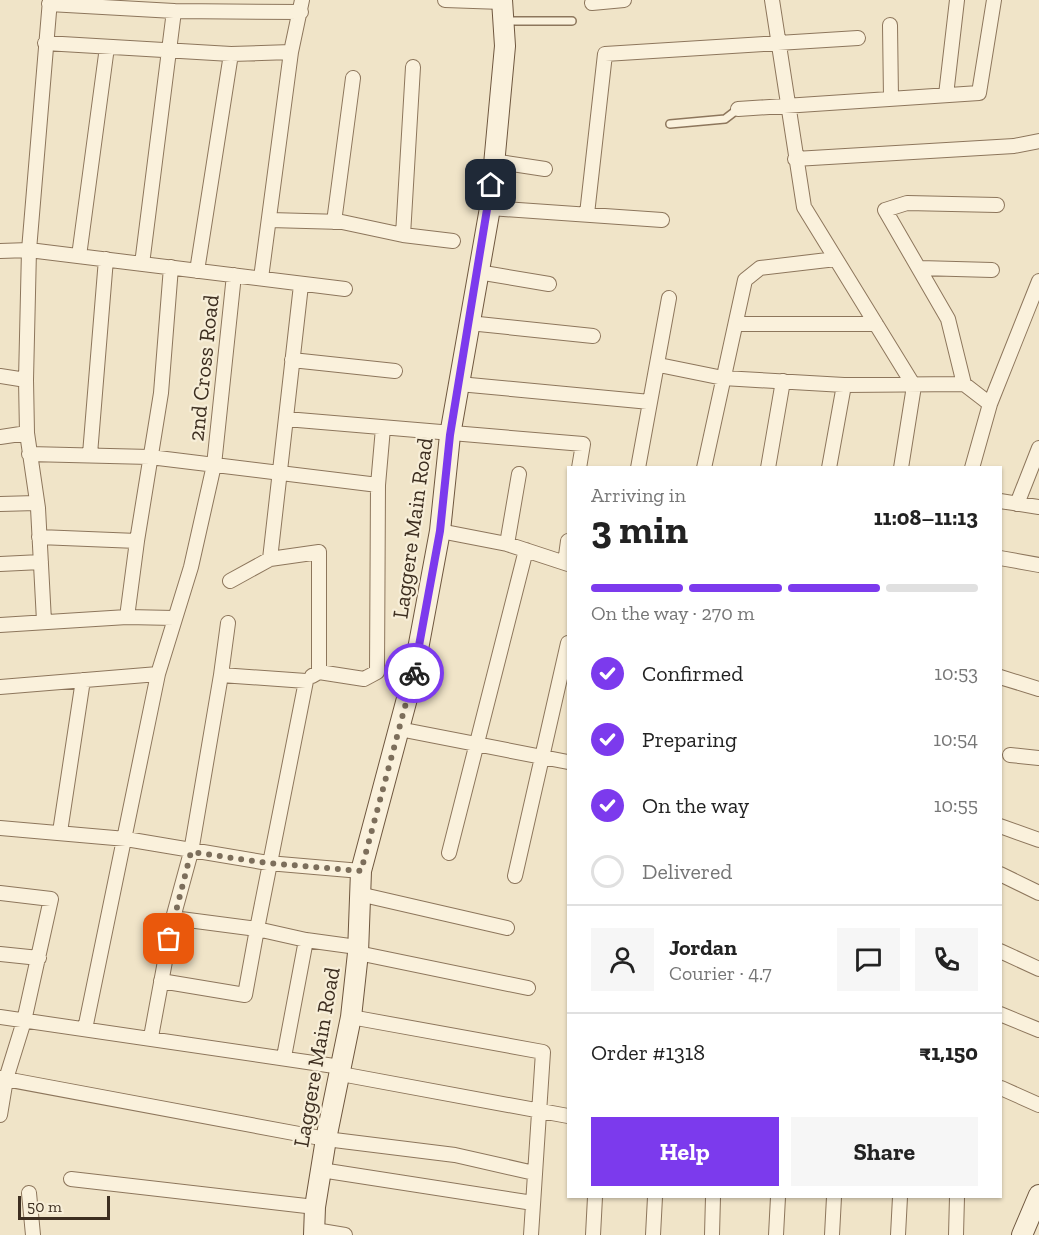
<!DOCTYPE html>
<html lang="en">
<head>
<meta charset="utf-8">
<style>
  :root { --surface:#fff; --page:#f6f6f6; --text:#222; --muted:#767676; --line:#e0e0e0; --accent:#7c3aed }
  body { margin:0; font-family:"Zilla Slab",serif; background:var(--page); color:var(--text); height:100vh; display:flex; flex-direction:column; font-size:22px; white-space:nowrap }
  * { box-sizing:border-box; margin:0 }
  p { font-size:20px; color:var(--muted) }
  .icon { flex:none; width:33px; height:33px; fill:none; stroke:currentColor; stroke-width:2; stroke-linecap:round; stroke-linejoin:round }
  .map { position:relative; flex:1; overflow:hidden }
  .side { position:absolute; left:567px; top:466px; width:435px; height:732px; display:flex; flex-direction:column; background:var(--surface); border-radius:0px; box-shadow:0 2px 4px #0004 }
  .side>* { flex:none }
  .scale { position:absolute; left:18px; bottom:15px; width:92px; box-sizing:border-box; padding-left:6px; border:3px solid #3d2e20; border-top:0; font-size:16px; line-height:21px; white-space:nowrap; color:#3d2e20; -webkit-text-stroke:4px #f7eed8; paint-order:stroke }
  .pin { position:absolute; display:grid; place-items:center; width:51px; height:51px; color:#fff; margin:-26px; border-radius:12px; box-shadow:0 3px 9px #0006 }
  .courier { position:absolute; display:grid; place-items:center; width:60px; height:60px; margin:-30px; border:4px solid #7c3aed; border-radius:50%; background:#fff; color:#222; box-shadow:0 2px 8px #0007 }
  .headline em { font-style:normal; font-weight:700 }
  .headline div { display:flex; flex-direction:column-reverse }
  .headline { display:flex; align-items:center; justify-content:space-between; height:102px; padding:0 24px }
  h1 { font-size:39px; font-weight:700; line-height:45px }
  .bar { display:grid; grid-template-columns:repeat(4,1fr); gap:9px 6px; align-content:center; height:72px; padding:0 24px }
  .bar i { height:8px; border-radius:4px; background:var(--line) }
  .bar .on { background:var(--accent) }
  .bar p { grid-column:span 4 }
  .line { display:flex; align-items:center; gap:15px; padding:0 24px; border-top:2px solid var(--line) }
  .line div { flex:1 }
  .round { display:grid; place-items:center; flex:none; width:63px; height:63px; border-radius:0px; background:var(--page) }
  ol { padding:0 24px; list-style:none }
  li { display:flex; align-items:center; gap:18px; height:66px }
  li p { margin-inline-start:auto }
  li .icon { padding:6px; border-radius:50%; background:var(--accent); color:#fff; stroke-width:4 }
  li:last-child { color:var(--muted) }
  li i { width:33px; height:33px; border:3px solid var(--line); border-radius:50% }
  .action { display:flex; gap:12px; margin-top:auto; padding:12px 24px }
  .action a { flex:1; height:69px; border-radius:0px; background:var(--accent); color:#fff; font-size:24px; font-weight:700; line-height:69px; text-align:center }
  .action a+a { background:var(--page); color:var(--text) }
  .map>svg:first-child { display:block }
  .lines { fill:none; stroke-linecap:round; stroke-linejoin:round }
  .lane-casing { stroke:#8d765c; stroke-width:10 }
  .street-casing { stroke:#8d765c; stroke-width:16 }
  .secondary-casing { stroke:#6f573f; stroke-width:22 }
  .lane { stroke:#faf1dc; stroke-width:7 }
  .street { stroke:#faf1dc; stroke-width:14 }
  .secondary { stroke:#faf1dc; stroke-width:20 }
  .done { stroke:#7c6e5b; stroke-width:6; stroke-dasharray:0 10.8 }
  .route { stroke:#7c3aed; stroke-width:8 }
  .labels { text-anchor:middle; stroke-width:4.5; stroke-linejoin:round; paint-order:stroke }
  .street-label { font-size:22px; fill:#3d2e20; stroke:#f7eed8 }
</style>
</head>
<body>
<div class="map">
<svg width="1039" height="1235" viewBox="0 0 1039 1235">
  <rect width="100%" height="100%" fill="#f0e4c8"/>
  <g class="lines">
    <g class="lane-casing">
      <path id="lane" d="M506 21H572
        M670 124 725 119 738 109"/>
    </g>
    <g class="street-casing">
      <path id="street" d="M445 0 502 2
        M772 0 804 207 914 386 901 468
        M592 3 624 0
        M49 4 174 11 301 12
        M890 25 891 98
        M45 43 231 54 291 52
        M946 95 957 0
        M738 109 979 93 994 0
        M795 159 1014 146 1039 141
        M493 161 545 169
        M490 208 662 220
        M587 214 605 54 858 38
        M270 220 342 222 403 235 413 67
        M334 222 353 78
        M403 235 453 241
        M0 251 29 250 345 289
        M79 256 107 47
        M142 264 174 11
        M920 268 992 270
        M197 271 231 54
        M478 272 549 284
        M261 278 291 52 302 0
        M301 285 270 559 319 552V672
        M469 323 593 336
        M736 324H876
        M292 360 395 371
        M659 365 723 378 844 385 964 384 990 404 972 468
        M0 376 26 380
        M459 384 650 402
        M964 384 948 319 885 210 907 203 997 205
        M990 404 1039 281
        M286 419 583 444 579 468
        M0 437 27 433
        M29 454 150 457 378 485
        M90 454 106 259
        M638 468 669 298
        M704 468 745 280 760 268 836 259
        M768 468 783 381
        M829 468 844 385
        M1000 501 1039 507
        M0 504 36 503
        M1017 504 1039 448
        M440 531 507 544 568 564
        M39 537 137 541 161 393 171 267
        M507 544 519 474
        M1000 558 1039 565
        M565 563 568 541
        M0 564 41 562
        M230 581 270 559
        M127 617 137 541
        M44 621 38 508 27 433 26 380 29 250 50 0
        M0 625 127 617 174 618
        M221 675 228 623
        M312 676 319 672 364 679 377 672 378 485 383 428
        M1000 677 1039 689
        M0 687 158 674
        M399 729 568 762
        M1010 755 1039 758
        M1000 826 1039 840
        M0 828 126 839 268 863 361 871
        M60 832 83 680
        M449 853 526 550
        M1000 874 1039 893
        M515 876 568 643
        M0 893 51 899 24 1021 6 1079 0 1115
        M359 894 507 928
        M1000 951 1039 969
        M358 953 528 988
        M0 954 39 958
        M161 981 245 995 257 929 306 940 357 947
        M1000 1014 1039 1030
        M0 1017 341 1067
        M351 1017 543 1052 531 1235
        M85 1029 158 674 191 567 214 465 234 275
        M151 1037 173 918 191 852 221 675 306 681 257 929 173 918
        M284 1057 306 940
        M341 1074 568 1116
        M0 1078 326 1139 455 1155 534 1173
        M1001 1088 1039 1105
        M321 1170 533 1203
        M71 1179 315 1207
        M29 1193 33 1235
        M315 1230 345 1235
        M593 1235 595 1197
        M653 1235 655 1197
        M712 1235 713 1197
        M776 1235 778 1197
        M832 1235 834 1197
        M898 1235 900 1197
        M956 1235 957 1197"/>
    </g>
    <g class="secondary-casing">
      <path id="secondary" d="M314 1235 315 1207 326 1139 351 1017 358 953 361 871 413 676 440 531 450 435 490 208 505 46 502 0
        M1022 1235 1039 1195"/>
    </g>
    <use href="#lane" class="lane"/>
    <use href="#street" class="street"/>
    <use href="#secondary" class="secondary"/>
  </g>
  <g class="lines">
    <path class="done" d="M169 939 191 852 268 863 361 871 414 673"/>
    <path class="route" d="M414 673 440 531 450 435 491 185"/>
  </g>
  <g class="labels">
    <g class="street-label">
      <text transform="translate(203 368) rotate(-84)" y="8">2nd Cross Road</text>
      <text transform="translate(412 528) rotate(-82)" y="8">Laggere Main Road</text>
      <text transform="translate(316 1057) rotate(-80)" y="8">Laggere Main Road</text>
    </g>
  </g>
</svg>
<div class="scale">50 m</div>
<div class="pin" style="left:169px;top:939px;background:#ea580c"><svg class="icon" aria-label="bag" viewBox="0 0 24 24"><path d="M5 8h14l-1 12H6zM9 8a3 3 0 0 1 6 0"/></svg></div>
<div class="pin" style="left:491px;top:185px;background:#1f2937"><svg class="icon" aria-label="home" viewBox="0 0 24 24"><path d="M3 11l9-7 9 7M6 9v11h12V9"/></svg></div>
<div class="courier" style="left:414px;top:673px"><svg class="icon" aria-label="bike" viewBox="0 0 24 24"><circle cx="6" cy="16" r="4"/><circle cx="18" cy="16" r="4"/><path d="M6 16l4-8h5l3 8M10 8l3 8H6M13 5h3"/></svg></div>
<section class="side">
<div class="headline"><div><h1>3 min</h1><p>Arriving in</p></div><em>11:08–11:13</em></div>
<div class="bar"><i class="on"></i><i class="on"></i><i class="on"></i><i></i><p>On the way · 270 m</p></div>
<ol>
<li><svg class="icon" aria-label="check" viewBox="0 0 24 24"><path d="M5 12l5 5 9-10"/></svg>Confirmed<p>10:53</p></li>
<li><svg class="icon" aria-label="check" viewBox="0 0 24 24"><path d="M5 12l5 5 9-10"/></svg>Preparing<p>10:54</p></li>
<li><svg class="icon" aria-label="check" viewBox="0 0 24 24"><path d="M5 12l5 5 9-10"/></svg>On the way<p>10:55</p></li>
<li><i></i>Delivered</li>
</ol>
<div class="line" style="height:108px"><a class="round"><svg class="icon" aria-label="person" viewBox="0 0 24 24"><circle cx="12" cy="8" r="4"/><path d="M4 21q1-7 8-7t8 7"/></svg></a><div><b>Jordan</b><p>Courier · 4.7</p></div><a class="round"><svg class="icon" aria-label="chat" viewBox="0 0 24 24"><path d="M4 5h16v11H9l-5 4z"/></svg></a><a class="round"><svg class="icon" aria-label="phone" viewBox="0 0 24 24"><path d="M5 4h4l2 5-3 2q2 4 5 5l2-3 5 2v4C11 20 4 13 5 4z"/></svg></a></div>
<div class="line" style="height:78px"><div>Order #1318</div><b>₹1,150</b></div>
<div class="action"><a>Help</a><a>Share</a></div>
</section>
</div>
</body>
</html>
